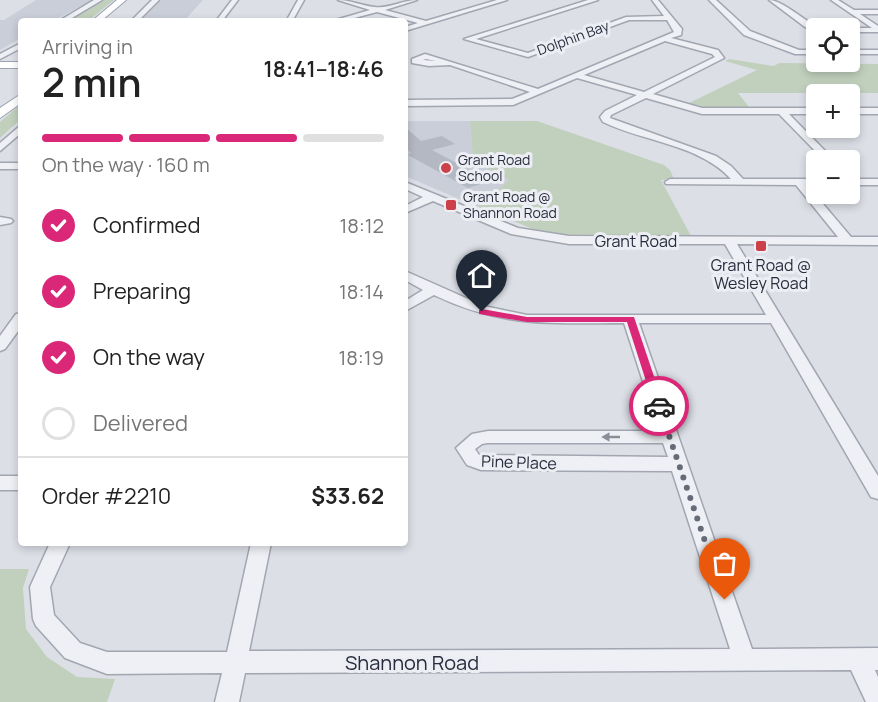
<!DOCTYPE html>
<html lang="en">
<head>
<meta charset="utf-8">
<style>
  :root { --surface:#fff; --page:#f2f2f2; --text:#222; --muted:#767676; --line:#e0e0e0; --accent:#db2777 }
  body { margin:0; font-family:Manrope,sans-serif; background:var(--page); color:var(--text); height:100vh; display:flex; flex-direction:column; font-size:22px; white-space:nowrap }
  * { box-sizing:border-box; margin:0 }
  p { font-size:20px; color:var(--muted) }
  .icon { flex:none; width:33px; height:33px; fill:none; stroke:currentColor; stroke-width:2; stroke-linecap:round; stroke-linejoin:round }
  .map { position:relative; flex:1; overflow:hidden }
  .sheet { position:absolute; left:18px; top:18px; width:390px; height:528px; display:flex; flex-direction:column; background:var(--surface); border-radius:6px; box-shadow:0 3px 9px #0003 }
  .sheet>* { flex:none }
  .buttons { position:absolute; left:806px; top:18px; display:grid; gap:12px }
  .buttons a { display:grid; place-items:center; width:54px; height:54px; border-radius:6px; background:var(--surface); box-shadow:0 3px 9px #0003; font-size:30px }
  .pin { position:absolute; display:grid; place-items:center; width:51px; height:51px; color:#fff; margin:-62px -26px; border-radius:50% 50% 50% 0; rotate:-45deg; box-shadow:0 0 6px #0007 }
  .pin .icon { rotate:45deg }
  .courier { position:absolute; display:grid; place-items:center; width:60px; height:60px; margin:-30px; border:4px solid #db2777; border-radius:50%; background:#fff; color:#222; box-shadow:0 2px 8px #0007 }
  .headline em { font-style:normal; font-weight:600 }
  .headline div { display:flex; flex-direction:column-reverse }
  .headline { display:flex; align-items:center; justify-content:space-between; height:102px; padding:0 24px }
  h1 { font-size:39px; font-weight:600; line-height:45px }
  .bar { display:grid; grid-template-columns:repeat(4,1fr); gap:9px 6px; align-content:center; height:72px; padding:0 24px }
  .bar i { height:8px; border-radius:4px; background:var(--line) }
  .bar .on { background:var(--accent) }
  .bar p { grid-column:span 4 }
  .line { display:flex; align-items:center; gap:15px; padding:0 24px; border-top:2px solid var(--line) }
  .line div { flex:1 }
  ol { padding:0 24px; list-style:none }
  li { display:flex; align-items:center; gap:18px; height:66px }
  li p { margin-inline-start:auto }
  li .icon { padding:6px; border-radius:50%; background:var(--accent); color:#fff; stroke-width:4 }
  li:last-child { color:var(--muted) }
  li i { width:33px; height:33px; border:3px solid var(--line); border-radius:50% }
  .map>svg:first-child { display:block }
  .built { fill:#caced8 }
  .green { fill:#c1d0bd }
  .building { fill:#b4b8c3 }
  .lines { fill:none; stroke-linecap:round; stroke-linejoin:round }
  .minor-casing { stroke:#a2a6b0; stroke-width:3 }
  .major-casing { stroke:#9ca3b2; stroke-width:2 }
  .minor { fill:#eff0f5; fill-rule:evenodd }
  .major { fill:#fff; fill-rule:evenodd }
  .oneway { fill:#8a8e98 }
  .route { fill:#db2777 }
  .done { stroke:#666b78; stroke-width:6; stroke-dasharray:0 10.8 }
  .poi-dot { fill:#cc4049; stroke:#eceef4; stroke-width:2 }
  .labels { text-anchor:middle; stroke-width:6; stroke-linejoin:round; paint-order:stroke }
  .far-street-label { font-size:14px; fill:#262c3c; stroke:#eceef4 }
  .far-poi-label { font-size:14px; fill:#262c3c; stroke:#eceef4; text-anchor:start }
  .street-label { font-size:16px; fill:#262c3c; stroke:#eceef4 }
  .poi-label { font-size:16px; fill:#262c3c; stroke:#eceef4 }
  .near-street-label { font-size:20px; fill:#262c3c; stroke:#eceef4 }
</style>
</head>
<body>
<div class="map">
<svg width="878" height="702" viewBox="0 0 878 702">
  <rect width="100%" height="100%" fill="#dcdfe6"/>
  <path class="built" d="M36 0H92L53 21H21V38L0 50V20H4Z
    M161 0H203L184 21H139Z
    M405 121H470L473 161 509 180 478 207 405 176Z"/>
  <path class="green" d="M103 0H114L88 21H68Z
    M729 59 773 66 780 63 878 64V93H738L749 107H704L689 103 757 70 725 61Z
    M21 104V119L0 138V122Z
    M470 121H537L664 165 670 170 674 179 661 180 691 236H571L533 229 478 207 509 180 473 161Z
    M0 569H29L23 588 26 629 47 657 77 677 115 679 107 702H0Z"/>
  <path class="building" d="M405 127 421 141 442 136 455 144 432 150 490 181 468 188 408 155 411 153 405 147Z"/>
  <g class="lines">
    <g class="minor-casing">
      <path id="minor" d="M94 0H102L67 21H59Z
        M152 0H159L138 21H131Z
        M232 0H238L222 21H216Z
        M298 0H304L294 18 295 21H289L288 18Z
        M338 0C351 0 362 6 375 7 388 9 403 0 417 0L385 10 426 21 497 0H507L405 31V27L418 23 377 12 343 21H332L370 10Z
        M588 0H598L476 39 528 53 626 17 664 16 652 0H658L682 29 681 35 671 38 718 50 724 58 653 94 702 108H816V114H789L834 160H824L779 114H702L646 98 611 115 610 118 716 156 731 166 743 179H816V185H807L851 237H878V245L737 244 878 476V499L871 497 771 323H639L752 649 878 648V670H875L878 677V702H866L851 670 245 673 239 702H215L222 673 107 674 65 658 36 626 33 619 30 587 50 543H70L50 587 54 615 80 643 107 652H227L251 543H271L249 651 730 649 672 471 481 470 467 465 456 448 472 434 488 431H659L624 323C551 323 503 328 434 295L405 311V301L423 290 405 280V271L484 306 527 315H766L725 244H569L511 234 433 201 405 213V206L423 197 405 189V182L518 228 569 236 838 237 796 185 666 184 665 182 670 179H731C699 144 644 142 603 122L600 117 605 111 637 95 577 78 513 105 405 106V100L512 99 530 92 450 65 429 66 412 63V59L425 54 538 89 674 32 667 20H629L528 57 464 39ZM665 41 712 54 715 57 644 92 584 75ZM426 59 436 61 423 60ZM488 443H663L668 457 479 455 475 449 482 444Z
        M709 0H716L750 31 799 50H816V54H795L744 35Z
        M769 0C782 0 806 22 819 28H816V31L805 27Z
        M831 0H838L854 10H878V14H860L878 26V32H849V28H847H872Z
        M21 43V48L0 59V54Z
        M849 50H878V54H849Z
        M849 108H878V114H849Z
        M21 125V133L0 151V143Z
        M0 163H21V169H0Z
        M849 179H878V185H849Z
        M0 217 11 219 13 221 11 223 0 225Z
        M21 313V327L5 349 0 351V336L16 314Z
        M0 476H21V490H0Z"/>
    </g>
    <g class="major-casing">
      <path id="major" d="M117 0H126L101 21H92Z
        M0 62H21V68H0Z
        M21 94V103L0 118V108Z"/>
    </g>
    <use href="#minor" class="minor"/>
    <use href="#major" class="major"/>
  </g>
  <defs><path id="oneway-solid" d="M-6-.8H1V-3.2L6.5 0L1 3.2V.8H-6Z" transform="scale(1.5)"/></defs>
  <use class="oneway" href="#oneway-solid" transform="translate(611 437) rotate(180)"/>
  <path class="route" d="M482 309 527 317H634L664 406 659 409 654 406 627 322H527L479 314V310Z"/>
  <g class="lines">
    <path class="done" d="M659 406 725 600"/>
  </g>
  <g class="poi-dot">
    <circle cx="446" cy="168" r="6"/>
    <rect x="445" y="199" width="12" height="12" rx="3"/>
    <rect x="755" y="240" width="12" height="12" rx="3"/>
  </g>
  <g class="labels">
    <g class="far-street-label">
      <text transform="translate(573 38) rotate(-20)" y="5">Dolphin Bay</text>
    </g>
    <g class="far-poi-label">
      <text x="458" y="165">Grant Road<tspan x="458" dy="16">School</tspan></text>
      <text x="463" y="202">Grant Road @<tspan x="463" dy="16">Shannon Road</tspan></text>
    </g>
    <g class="street-label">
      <text x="636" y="247">Grant Road</text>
      <text transform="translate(519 462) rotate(2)" y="6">Pine Place</text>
    </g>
    <g class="poi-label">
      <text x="761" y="271">Grant Road @<tspan x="761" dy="18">Wesley Road</tspan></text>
    </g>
    <g class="near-street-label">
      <text x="412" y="670">Shannon Road</text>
    </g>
  </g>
</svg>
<div class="buttons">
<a><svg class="icon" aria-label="locate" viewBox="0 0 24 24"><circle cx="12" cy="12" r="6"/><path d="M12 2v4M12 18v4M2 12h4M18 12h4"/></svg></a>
<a>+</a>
<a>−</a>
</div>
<div class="pin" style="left:725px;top:600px;background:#ea580c"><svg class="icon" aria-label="bag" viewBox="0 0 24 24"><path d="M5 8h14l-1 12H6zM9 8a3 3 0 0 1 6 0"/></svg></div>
<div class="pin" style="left:482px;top:312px;background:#1f2937"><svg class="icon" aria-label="home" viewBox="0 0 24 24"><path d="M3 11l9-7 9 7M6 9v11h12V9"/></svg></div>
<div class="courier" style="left:659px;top:406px"><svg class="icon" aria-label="car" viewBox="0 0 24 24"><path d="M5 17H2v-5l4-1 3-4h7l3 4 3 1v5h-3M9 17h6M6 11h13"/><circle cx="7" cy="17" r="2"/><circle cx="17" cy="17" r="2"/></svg></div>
<section class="sheet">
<div class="headline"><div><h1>2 min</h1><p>Arriving in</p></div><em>18:41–18:46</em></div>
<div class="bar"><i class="on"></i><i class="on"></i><i class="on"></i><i></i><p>On the way · 160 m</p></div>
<ol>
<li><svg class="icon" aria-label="check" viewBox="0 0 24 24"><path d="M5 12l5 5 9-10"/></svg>Confirmed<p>18:12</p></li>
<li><svg class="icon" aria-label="check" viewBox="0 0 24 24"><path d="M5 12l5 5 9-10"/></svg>Preparing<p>18:14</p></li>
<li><svg class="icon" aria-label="check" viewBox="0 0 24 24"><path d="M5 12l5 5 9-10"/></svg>On the way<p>18:19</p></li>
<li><i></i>Delivered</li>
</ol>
<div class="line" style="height:78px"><div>Order #2210</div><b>$33.62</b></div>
</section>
</div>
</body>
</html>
